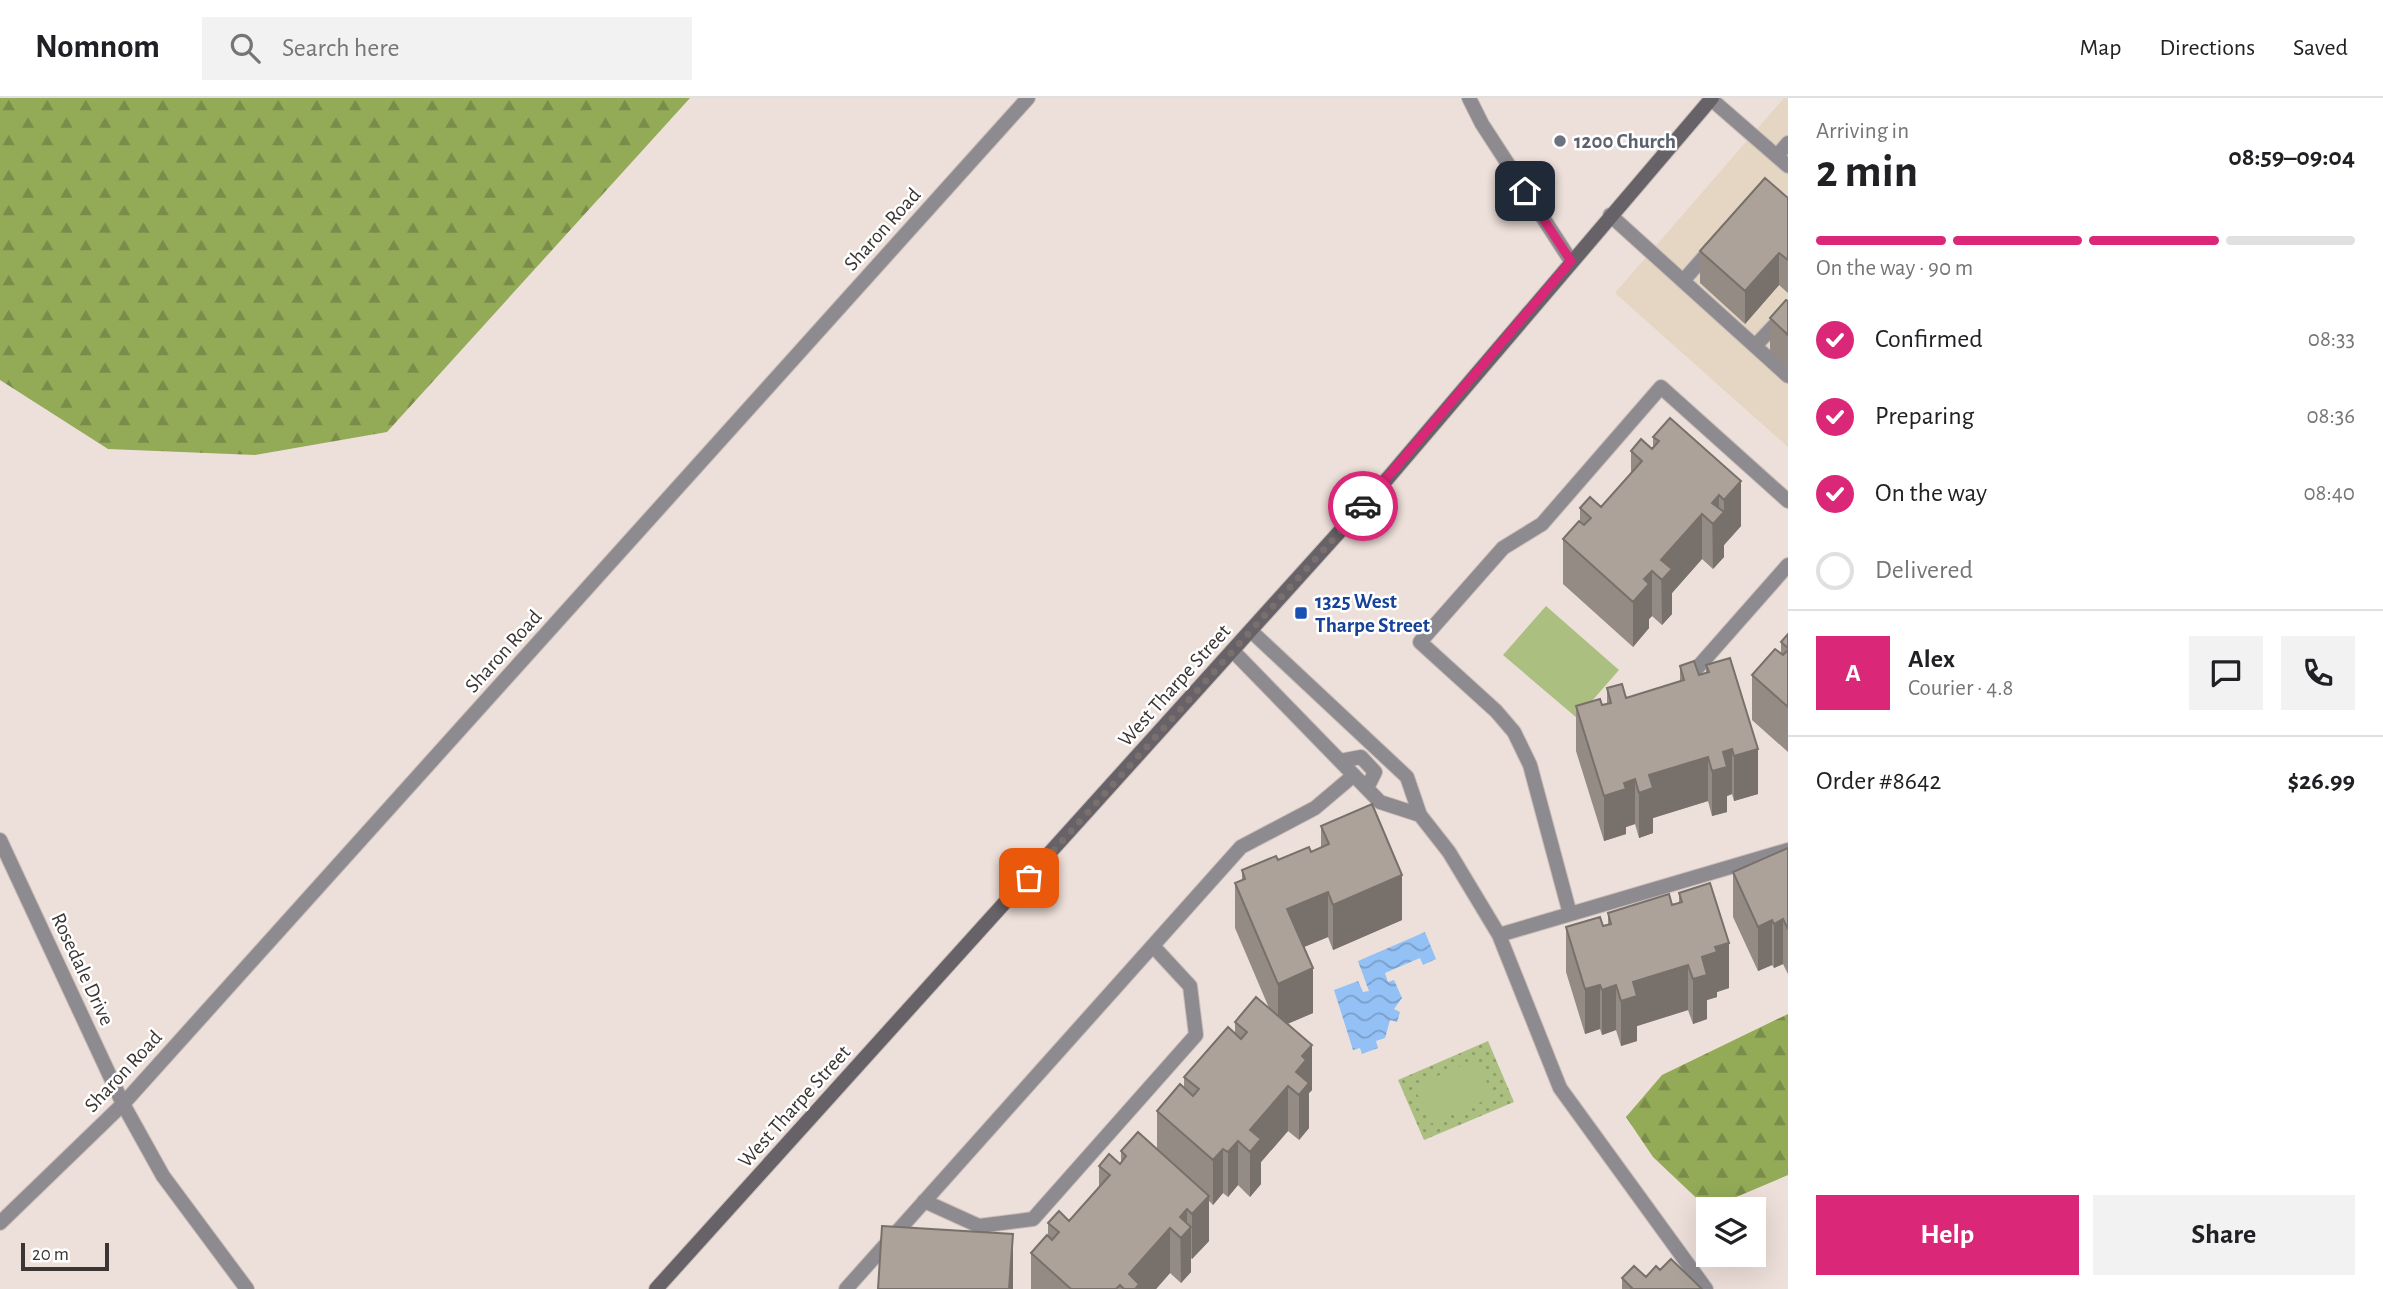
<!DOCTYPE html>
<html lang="en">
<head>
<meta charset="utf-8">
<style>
  :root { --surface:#fff; --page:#f2f2f2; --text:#202124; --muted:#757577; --line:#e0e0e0; --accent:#db2777 }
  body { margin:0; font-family:"Alegreya Sans",sans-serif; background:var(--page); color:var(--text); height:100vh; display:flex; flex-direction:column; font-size:26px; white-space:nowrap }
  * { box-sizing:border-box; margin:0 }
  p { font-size:23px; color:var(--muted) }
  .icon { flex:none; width:38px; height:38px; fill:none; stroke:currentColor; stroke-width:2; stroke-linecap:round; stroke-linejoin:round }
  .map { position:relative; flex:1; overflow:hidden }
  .sheet { display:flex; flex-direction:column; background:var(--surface); width:595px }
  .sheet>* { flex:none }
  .controls { position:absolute; left:1696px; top:1099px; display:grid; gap:14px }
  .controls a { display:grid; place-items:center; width:70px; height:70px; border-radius:0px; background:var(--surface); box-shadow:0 7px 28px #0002; font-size:35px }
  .scale { position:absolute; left:21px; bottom:18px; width:88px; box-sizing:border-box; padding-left:7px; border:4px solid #3b3533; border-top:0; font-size:19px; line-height:24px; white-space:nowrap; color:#3b3533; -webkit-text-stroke:5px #fff; paint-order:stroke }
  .pin { position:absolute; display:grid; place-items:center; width:60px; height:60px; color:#fff; margin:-30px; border-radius:14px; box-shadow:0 4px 10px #0006 }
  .courier { position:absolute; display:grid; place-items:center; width:70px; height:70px; margin:-35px; border:5px solid #db2777; border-radius:50%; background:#fff; color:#222; box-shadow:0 2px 9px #0007 }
  .summary em { font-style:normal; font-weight:600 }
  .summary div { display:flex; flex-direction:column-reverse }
  .summary { display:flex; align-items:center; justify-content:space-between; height:119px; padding:0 28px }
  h1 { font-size:46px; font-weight:600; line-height:52px }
  .bar { display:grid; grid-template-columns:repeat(4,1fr); gap:10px 7px; align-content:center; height:84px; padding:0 28px }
  .bar i { height:9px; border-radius:5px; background:var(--line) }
  .bar .on { background:var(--accent) }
  .bar p { grid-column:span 4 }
  .line { display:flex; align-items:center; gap:18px; padding:0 28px; border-top:2px solid var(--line) }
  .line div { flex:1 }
  .round { display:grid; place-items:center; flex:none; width:74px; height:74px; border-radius:0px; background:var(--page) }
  ol { padding:0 28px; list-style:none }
  li { display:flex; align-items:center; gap:21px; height:77px }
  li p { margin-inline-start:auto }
  li .icon { padding:7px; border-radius:50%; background:var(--accent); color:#fff; stroke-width:4 }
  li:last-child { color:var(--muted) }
  li i { width:38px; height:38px; border:4px solid var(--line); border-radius:50% }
  .primary-button { display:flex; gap:14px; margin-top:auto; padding:14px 28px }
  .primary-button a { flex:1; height:80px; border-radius:0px; background:var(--accent); color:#fff; font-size:28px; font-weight:600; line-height:80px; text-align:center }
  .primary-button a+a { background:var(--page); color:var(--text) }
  header { display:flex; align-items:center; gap:42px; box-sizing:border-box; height:98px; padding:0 35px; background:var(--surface); border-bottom:2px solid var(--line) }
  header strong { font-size:33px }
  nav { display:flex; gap:38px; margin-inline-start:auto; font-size:24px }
  .search { width:490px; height:63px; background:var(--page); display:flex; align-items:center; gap:18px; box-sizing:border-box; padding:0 24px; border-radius:0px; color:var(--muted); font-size:26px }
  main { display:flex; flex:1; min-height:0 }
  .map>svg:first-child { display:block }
  .commercial { fill:#e5d6c3 }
  .forest { fill:url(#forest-firs) }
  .park { fill:url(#park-dots) }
  .garden { fill:#abbf81 }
  .water { fill:url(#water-waves) }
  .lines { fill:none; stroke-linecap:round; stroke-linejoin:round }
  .service-casing { stroke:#c9bdb8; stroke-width:16 }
  .minor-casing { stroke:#c9bdb8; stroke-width:16 }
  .secondary-casing { stroke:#c9bdb8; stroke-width:16 }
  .service { stroke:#8e8b90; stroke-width:14 }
  .minor { stroke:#8e8b90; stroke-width:14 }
  .secondary { stroke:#666268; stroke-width:14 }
  .wall { fill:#948b84 }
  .shaded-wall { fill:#78716b }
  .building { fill:#aca299; stroke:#78716b; stroke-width:2 }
  .done { stroke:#79706d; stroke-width:7; stroke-dasharray:0 12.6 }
  .route { stroke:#db2777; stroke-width:9 }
  .worship-dot { fill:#6b7280; stroke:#fff; stroke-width:2.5 }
  .transit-dot { fill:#1a4fb4; stroke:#fff; stroke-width:2.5 }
  .labels { text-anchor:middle; stroke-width:5; stroke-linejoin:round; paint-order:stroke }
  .worship-label { font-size:21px; font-weight:bold; fill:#5b616d; stroke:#fff; text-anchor:start }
  .street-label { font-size:21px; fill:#3b3533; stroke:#fff }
  .transit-label { font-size:21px; font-weight:bold; fill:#164399; stroke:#fff; text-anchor:start }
</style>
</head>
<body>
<header>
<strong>Nomnom</strong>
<div class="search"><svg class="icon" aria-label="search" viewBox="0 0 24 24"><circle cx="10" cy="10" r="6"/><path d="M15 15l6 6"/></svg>Search here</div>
<nav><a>Map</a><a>Directions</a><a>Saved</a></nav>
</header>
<main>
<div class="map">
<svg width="1788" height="1191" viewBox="0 0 1788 1191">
  <defs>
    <pattern id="forest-firs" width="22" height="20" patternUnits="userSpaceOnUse" patternTransform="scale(1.75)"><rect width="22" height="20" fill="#93ab57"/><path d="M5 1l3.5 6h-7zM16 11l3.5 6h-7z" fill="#798c49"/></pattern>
    <pattern id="park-dots" width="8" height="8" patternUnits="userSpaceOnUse" patternTransform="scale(1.75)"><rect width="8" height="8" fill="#abbf81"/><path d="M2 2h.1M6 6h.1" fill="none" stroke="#8c9c6a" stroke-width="1.8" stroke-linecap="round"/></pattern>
    <pattern id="water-waves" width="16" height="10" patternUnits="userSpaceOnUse" patternTransform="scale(1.75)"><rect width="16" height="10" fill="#93c1f6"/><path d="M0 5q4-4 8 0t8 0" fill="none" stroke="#799ec8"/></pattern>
  </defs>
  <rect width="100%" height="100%" fill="#eddfd9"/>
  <path class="commercial" d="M1784 0H1788V349L1615 195Z"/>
  <path class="forest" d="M0 0H690L387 334 255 357 108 351 0 282Z
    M1788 916V1077L1708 1111 1653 1059 1626 1019 1662 977Z"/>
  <path class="park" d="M1488 943 1514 1004 1424 1042 1398 982Z"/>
  <path class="garden" d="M1546 508 1619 572 1577 620 1503 557Z
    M1477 961 1493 999 1430 1026 1414 988Z"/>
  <path class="water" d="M1425 834 1436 861 1423 867 1420 860 1385 875 1388 884 1394 882 1402 900 1394 911 1400 914 1397 924 1390 922 1385 940 1376 943 1378 950 1362 956 1360 950 1353 952 1334 892 1358 883 1363 894 1369 893 1358 863Z"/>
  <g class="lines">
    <g class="service-casing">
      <path id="service" d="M1777 58 1788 45
        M1610 117 1788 278
        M1683 183 1712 150
        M1755 248 1788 213
        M1251 533 1407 679 1420 717 1449 754 1499 837 1560 990 1706 1191
        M1233 553 1380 704 1420 717
        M1691 577 1788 467
        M1340 663 1361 659 1375 674 1367 690
        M1570 816 1530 667 1514 634 1496 613 1420 544 1503 450 1542 426 1661 289 1788 403
        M1499 837 1788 752
        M924 1103 979 1128 1033 1121 1196 937 1190 888 1153 848
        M846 1191 1241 749 1315 710 1354 677"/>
    </g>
    <g class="minor-casing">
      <path id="minor" d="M1469 0 1482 26 1571 163
        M1711 1 1788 68
        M0 742 123 1006 163 1078 247 1191
        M0 1125 123 1006 1028 0"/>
    </g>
    <g class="secondary-casing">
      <path id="secondary" d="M656 1191 1388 380 1712 0"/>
    </g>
    <use href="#service" class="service"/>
    <use href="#minor" class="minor"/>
    <use href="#secondary" class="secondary"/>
  </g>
  <path class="wall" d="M1788 100V195L1779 187 1745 226 1700 185V153Z
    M1788 203V269L1770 253V220Z
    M1653 339 1741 383V428L1724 447V446V459L1713 471 1702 461 1672 495V516L1662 527 1652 518 1649 521V530L1633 549 1563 486V441L1580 423V410L1601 409 1631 375V353L1652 351 1653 349Z
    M1788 536V654L1752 622V577L1781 556V544Z
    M1706 567 1758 696 1734 703 1732 696 1727 698V714L1712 718 1708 703 1653 720V735L1639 740 1635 726 1626 729V736L1604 743 1576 653V608L1602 607 1607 606V590L1626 600 1680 583V568L1699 577 1706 575Z
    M1321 728 1402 822 1333 852 1328 839 1304 849 1313 915 1287 926 1312 992 1309 995V1030L1299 1042 1288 1033 1261 1064V1086L1250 1099 1238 1087 1228 1099 1223 1095 1213 1107 1209 1103V1143L1192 1161 1191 1160V1174L1181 1185 1170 1175 1156 1191H1031V1155L1048 1138V1125L1069 1123 1099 1090V1068L1120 1066 1121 1064V1053L1157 1051V1013L1184 990V979L1235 935V924L1269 910 1235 830V785L1242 782V772L1311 754 1321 749Z
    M1788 750V876L1783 866 1774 870 1772 867 1758 873 1733 819V774Z
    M1679 795 1729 890 1717 894V899L1707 902V921L1693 926 1688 912 1637 928V943L1621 948 1616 932 1602 937 1600 931 1585 936 1566 874V829L1603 828 1608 827V815L1679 805Z
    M1660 1172 1702 1191H1622V1180L1646 1179Z"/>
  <path class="shaded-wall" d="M1779 155V187L1745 226V193Z
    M1741 383V428L1724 447V402Z
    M1719 397V420L1724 414V459L1713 471 1712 405Z
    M1702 416V461L1672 495V516L1662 527 1661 462Z
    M1652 473V518L1649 521V530L1633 549V504L1644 481Z
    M1732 651V696L1727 698V714L1712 718V673L1723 654Z
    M1758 651V696L1734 703V658Z
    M1708 659V703L1653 720V735L1639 740V695L1649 677Z
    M1635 681V726L1626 729V736L1604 743V698L1624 685Z
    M1402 777V822L1333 852V807Z
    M1328 794V839L1287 856V811Z
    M1783 821V866L1774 870V826Z
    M1772 822V867L1758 873V829Z
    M1729 845V890L1717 894V899L1707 902V921L1693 926V881L1702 859 1715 849Z
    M1688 867V912L1637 928V943L1621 948V903L1633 884Z
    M1313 870V915L1278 930V886Z
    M1600 887V931L1585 936V891Z
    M1616 887V932L1602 937V892Z
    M1312 947V992L1309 995V1030L1299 1042V997L1296 974 1302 958Z
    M1288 988V1033L1261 1064V1086L1250 1099V1032Z
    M1238 1043V1087L1228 1099V1054Z
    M1223 1051V1095L1213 1107V1062Z
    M1209 1098V1143L1192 1161V1116Z
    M1187 1111V1134L1191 1129V1174L1181 1185 1180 1119Z
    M1170 1130V1175L1156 1191H1129V1176Z
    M1013 1136V1191H1009Z"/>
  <path class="building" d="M1765 80 1788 100V162L1779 155 1745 193 1700 153Z
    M1786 202 1788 203V237L1770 220Z
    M1670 320 1741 383 1724 402 1719 397 1712 405 1724 414 1713 426 1702 416 1661 462 1672 471 1662 482 1652 473 1644 481 1649 486 1633 504 1563 441 1579 423 1584 427 1591 420 1580 410 1590 399 1601 409 1642 363 1631 353 1641 341 1652 351 1659 343 1653 339Z
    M1788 536V550L1781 544Z
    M1775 551 1783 557 1788 552V609L1752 577Z
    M1730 560 1758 651 1734 658 1732 651 1723 654 1727 669 1712 673 1708 659 1649 677 1653 690 1639 695 1635 681 1624 685 1626 691 1604 698 1576 608 1600 601 1602 607 1611 605 1607 590 1622 586 1626 600 1684 582 1680 568 1694 563 1699 577 1709 574 1706 567Z
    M1372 706 1402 777 1333 807 1328 794 1287 811 1313 870 1278 886 1235 785 1245 781 1242 772 1276 758 1278 762 1309 749 1311 754 1329 746 1321 728Z
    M1788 750V831L1783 821 1774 826 1772 822 1758 829 1733 774Z
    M1710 785 1729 845 1715 849 1717 854 1702 859 1707 877 1693 881 1688 867 1633 884 1637 898 1621 903 1616 887 1602 892 1600 887 1585 891 1566 829 1600 819 1603 828 1611 826 1608 815 1669 796 1672 807 1682 804 1679 795Z
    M1256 899 1312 947 1302 958 1306 962 1296 974 1309 985 1299 997 1288 988 1250 1032 1261 1041 1250 1054 1238 1043 1228 1054 1223 1051 1213 1062 1157 1013 1180 986 1193 998 1199 991 1184 979 1228 929 1241 941 1247 934 1235 924Z
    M1138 1034 1209 1098 1192 1116 1187 1111 1180 1119 1191 1129 1181 1140 1170 1130 1129 1176 1139 1186 1135 1191H1124L1120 1187 1116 1191H1071L1031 1155 1047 1137 1052 1142 1059 1134 1048 1125 1059 1113 1069 1123 1110 1077 1099 1068 1109 1056 1120 1066 1126 1058 1121 1053Z
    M882 1128 1013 1136 1009 1191H878Z
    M1671 1161 1702 1191H1631L1632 1190 1622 1180 1634 1168 1646 1179 1656 1168 1660 1172Z"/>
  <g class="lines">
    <path class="done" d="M1029 780 1363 408"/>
    <path class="route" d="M1363 408 1571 163 1525 93"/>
  </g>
  <circle class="worship-dot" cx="1560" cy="43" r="7"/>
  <rect class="transit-dot" x="1294" y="508" width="14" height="14" rx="3.5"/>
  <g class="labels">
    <g class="worship-label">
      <text x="1574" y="50">1200 Church</text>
    </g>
    <g class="street-label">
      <text transform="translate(882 131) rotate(-48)" y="7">Sharon Road</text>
      <text transform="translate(503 553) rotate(-48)" y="7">Sharon Road</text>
      <text transform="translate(1174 587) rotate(-48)" y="7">West Tharpe Street</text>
      <text transform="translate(83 871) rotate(65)" y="7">Rosedale Drive</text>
      <text transform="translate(123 973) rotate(-47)" y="7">Sharon Road</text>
      <text transform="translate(794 1008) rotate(-48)" y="7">West Tharpe Street</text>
    </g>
    <g class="transit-label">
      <text x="1315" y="510">1325 West<tspan x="1315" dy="24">Tharpe Street</tspan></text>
    </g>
  </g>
</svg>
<div class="controls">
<a><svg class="icon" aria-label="layers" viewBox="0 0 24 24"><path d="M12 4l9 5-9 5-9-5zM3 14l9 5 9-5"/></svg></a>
</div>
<div class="scale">20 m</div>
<div class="pin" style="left:1029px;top:780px;background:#ea580c"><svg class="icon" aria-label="bag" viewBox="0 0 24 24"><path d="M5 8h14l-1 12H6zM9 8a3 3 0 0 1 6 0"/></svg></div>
<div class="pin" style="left:1525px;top:93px;background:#1f2937"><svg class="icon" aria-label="home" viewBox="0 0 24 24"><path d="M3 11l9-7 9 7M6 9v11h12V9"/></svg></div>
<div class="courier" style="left:1363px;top:408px"><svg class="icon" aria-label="car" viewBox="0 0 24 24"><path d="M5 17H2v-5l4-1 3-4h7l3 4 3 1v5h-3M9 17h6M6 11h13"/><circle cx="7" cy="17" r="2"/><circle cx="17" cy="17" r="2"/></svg></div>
</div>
<section class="sheet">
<div class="summary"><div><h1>2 min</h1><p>Arriving in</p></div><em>08:59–09:04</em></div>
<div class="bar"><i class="on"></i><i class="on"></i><i class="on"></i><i></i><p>On the way · 90 m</p></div>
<ol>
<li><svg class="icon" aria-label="check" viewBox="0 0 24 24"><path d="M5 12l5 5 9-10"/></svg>Confirmed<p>08:33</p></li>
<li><svg class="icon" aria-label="check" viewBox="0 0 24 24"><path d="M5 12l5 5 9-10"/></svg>Preparing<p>08:36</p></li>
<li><svg class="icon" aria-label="check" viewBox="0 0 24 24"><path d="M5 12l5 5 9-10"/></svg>On the way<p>08:40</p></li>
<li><i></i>Delivered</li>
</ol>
<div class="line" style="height:126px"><b class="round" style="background:var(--accent);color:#fff">A</b><div><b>Alex</b><p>Courier · 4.8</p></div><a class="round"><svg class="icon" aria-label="chat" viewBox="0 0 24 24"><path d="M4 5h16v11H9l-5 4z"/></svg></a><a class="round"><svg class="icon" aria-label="phone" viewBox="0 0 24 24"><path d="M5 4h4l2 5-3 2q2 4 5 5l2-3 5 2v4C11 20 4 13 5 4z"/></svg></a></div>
<div class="line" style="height:91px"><div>Order #8642</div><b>$26.99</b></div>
<div class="primary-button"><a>Help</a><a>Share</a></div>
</section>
</main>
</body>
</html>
